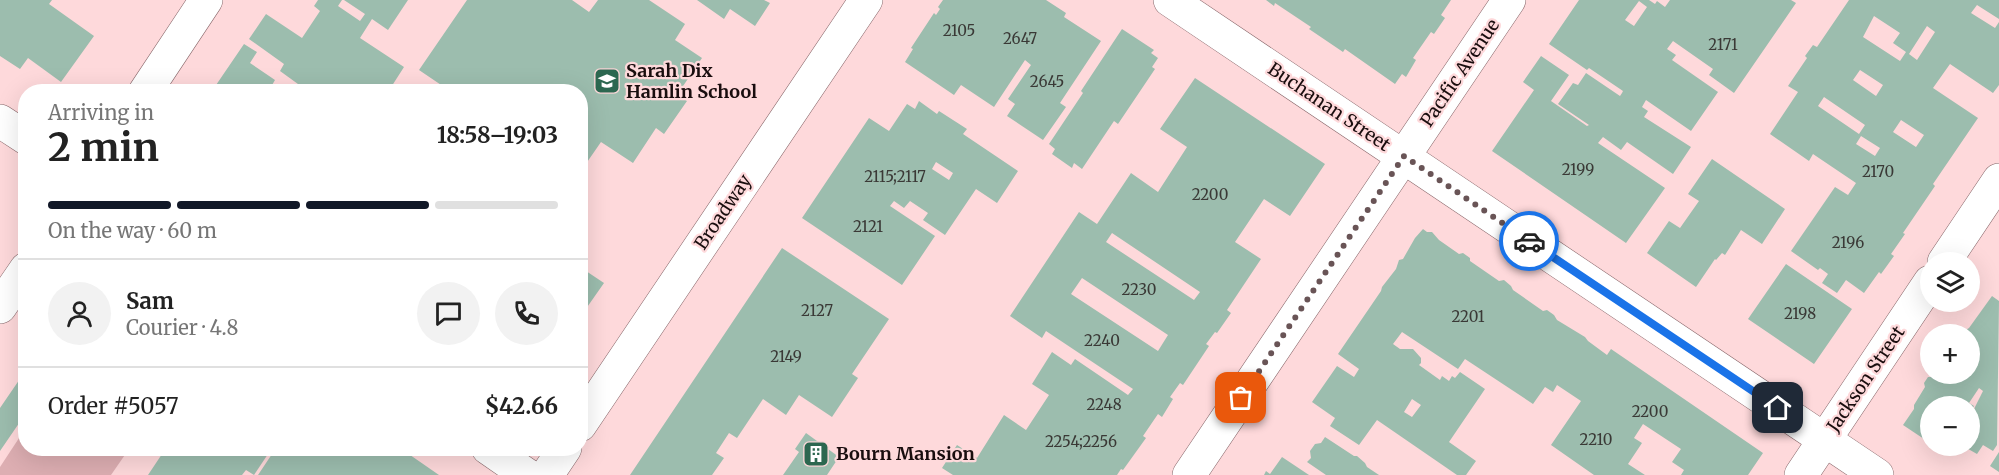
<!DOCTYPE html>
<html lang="en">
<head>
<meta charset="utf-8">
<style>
  :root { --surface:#fff; --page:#f2f2f2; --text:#222; --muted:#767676; --line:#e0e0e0; --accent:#111827 }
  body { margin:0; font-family:Merriweather,serif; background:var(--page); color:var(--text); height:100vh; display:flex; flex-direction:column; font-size:22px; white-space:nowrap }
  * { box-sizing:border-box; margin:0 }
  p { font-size:20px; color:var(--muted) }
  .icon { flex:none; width:33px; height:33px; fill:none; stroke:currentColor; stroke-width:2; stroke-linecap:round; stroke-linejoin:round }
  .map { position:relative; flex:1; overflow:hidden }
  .panel { position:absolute; left:18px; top:84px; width:570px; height:372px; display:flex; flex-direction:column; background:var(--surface); border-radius:24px; box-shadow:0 6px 24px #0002 }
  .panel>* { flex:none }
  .fabs { position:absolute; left:1920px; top:252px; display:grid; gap:12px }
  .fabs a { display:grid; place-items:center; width:60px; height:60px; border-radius:50%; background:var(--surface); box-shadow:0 6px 24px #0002; font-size:30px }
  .pin { position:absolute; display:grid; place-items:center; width:51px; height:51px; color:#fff; margin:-26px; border-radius:12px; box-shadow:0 3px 9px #0006 }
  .courier { position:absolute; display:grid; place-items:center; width:60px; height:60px; margin:-30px; border:4px solid #1a73e8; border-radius:50%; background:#fff; color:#222; box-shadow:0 2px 8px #0007 }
  .head em { font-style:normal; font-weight:700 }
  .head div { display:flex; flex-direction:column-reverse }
  .head { display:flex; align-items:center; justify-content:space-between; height:102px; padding:0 30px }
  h1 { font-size:39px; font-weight:700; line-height:45px }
  .bar { display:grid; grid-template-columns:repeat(4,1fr); gap:9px 6px; align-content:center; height:72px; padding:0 30px }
  .bar i { height:8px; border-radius:4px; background:var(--line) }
  .bar .selected { background:var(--accent) }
  .bar p { grid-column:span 4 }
  .line { display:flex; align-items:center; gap:15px; padding:0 30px; border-top:2px solid var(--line) }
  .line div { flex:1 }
  .round { display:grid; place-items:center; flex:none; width:63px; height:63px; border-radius:32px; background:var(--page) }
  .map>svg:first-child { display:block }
  .green { fill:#ddaeb2 }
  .building { fill:#9cbdae; fill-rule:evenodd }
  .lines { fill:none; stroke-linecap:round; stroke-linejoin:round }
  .minor-casing { stroke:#876669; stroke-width:34 }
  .minor { stroke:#fff; stroke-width:33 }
  .done { stroke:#695456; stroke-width:6; stroke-dasharray:0 10.8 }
  .route { stroke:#1a73e8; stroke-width:8 }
  .labels { text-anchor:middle; stroke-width:4.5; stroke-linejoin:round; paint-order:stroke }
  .number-label { font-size:15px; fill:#3a3936 }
  .poi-label { font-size:18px; font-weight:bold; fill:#190d0e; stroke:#fed9db; text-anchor:start }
  .street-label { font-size:18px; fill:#190d0e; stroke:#fed9db }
</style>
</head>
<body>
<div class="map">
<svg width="1999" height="475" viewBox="0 0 1999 475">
  <rect width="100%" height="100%" fill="#fed9db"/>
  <path class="green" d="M25 429 26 448 129 449 111 475H0V467Z"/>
  <path class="building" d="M0 0H52L49 4 94 36 61 82 28 58 20 69 0 56Z
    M318 0H342L338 6 360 21 365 14 344 0H408L388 30 372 19 360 38 404 67 388 92H309L280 71 284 64 249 39 266 14 302 38 320 11 314 6Z
    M467 0H572L589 12 598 0H649L685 24 675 40 702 58 677 95 687 101 664 134 656 128 633 163 601 142 583 168 580 166V92H466L455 84 450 91 419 70Z
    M697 0H764L770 3 755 26 730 9 724 19Z
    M943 0H1046L1066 13 1064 17 1101 41 1060 103 1066 107 1043 140 1007 116 1015 104 1008 99 1031 65 1025 60 994 107 961 85 954 95 905 62 913 49 911 48 934 13 936 15 940 9 938 7Z
    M1266 0H1451L1441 15 1445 18 1434 34 1431 32 1413 58 1416 60 1406 77 1402 74 1395 84 1345 49 1343 52 1309 29 1311 27 1275 3 1274 6Z
    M1579 0H1649L1655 4 1657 1 1665 7 1670 0H1791L1796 3 1734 93 1709 75 1713 69 1673 41 1667 49 1676 55 1672 60 1718 92 1691 131 1646 100 1642 107 1648 111 1644 117 1691 147 1673 174 1627 142 1621 150 1603 137 1598 143 1665 188 1626 243 1492 151 1534 90 1523 82 1541 56 1569 75 1551 101 1587 126 1589 125 1558 104 1573 83 1578 85 1586 73 1620 96 1622 93 1623 91 1589 68 1587 70 1549 44ZM1639 1 1647 7 1634 26 1625 20Z
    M1849 0H1999V19L1977 5 1971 13 1995 28 1999 22V85L1993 93 1950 64 1933 88 1978 118 1933 184 1935 186 1903 233 1905 234 1891 254 1894 256 1881 274 1879 272 1864 293 1846 280 1837 293 1822 283 1828 274 1820 268 1818 270 1791 251 1835 187 1848 195 1856 183 1813 154 1809 161 1770 134 1798 92 1788 86 1807 58 1805 56 1813 45 1817 47ZM1874 16 1900 33 1893 43 1906 52 1900 61 1863 37ZM1927 26 1935 32 1917 60 1909 54ZM1860 70 1883 85 1876 96 1853 80ZM1824 97 1865 125 1859 134 1818 106ZM1901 120 1924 135 1916 147 1893 132ZM1861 136 1880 148 1875 156 1856 144Z
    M1122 29 1154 50 1151 53 1158 58 1152 67 1155 69 1118 124 1114 121 1082 169 1074 163 1072 168 1052 154 1055 149 1049 144 1083 93 1081 91Z
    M244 44 257 52 250 63 275 80 268 92H207L211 86 214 88Z
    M1195 78 1325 164 1290 216 1264 199 1235 242 1261 259 1227 310 1231 313 1217 333 1215 332 1206 344 1209 346 1183 385 1180 383 1170 397 1173 399 1162 417 1158 414 1143 436 1146 438 1123 470 1121 469 1117 475H953L942 468 957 445 977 458 1004 415 1026 430 1049 395 1032 384 1052 352 1071 365 1075 359 1128 395 1133 389 1046 331 1042 338 1010 316 1079 212 1097 224 1131 173 1158 192 1187 147 1160 129ZM1112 233 1200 292 1194 300 1106 242ZM1082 278 1168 335 1158 351 1071 294Z
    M919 101 937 114 939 111 967 129 963 134 1018 171 997 203 976 189 945 235 923 220 928 213 910 201 904 208 894 201 890 206 935 236 902 285 802 218 869 118 889 131 907 104 915 109ZM936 162 953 173 949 180 932 169Z
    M1712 159 1785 209 1762 244 1741 230 1725 255 1722 253 1716 260 1715 259 1696 287 1647 253 1669 221 1680 228 1699 201 1688 194Z
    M1423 229 1427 232H1432L1439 240 1459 254 1463 253 1470 258V261L1499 281 1504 280 1511 286 1513 290 1543 311 1547 310 1554 315 1557 320 1585 337 1588 341 1607 355 1611 349 1763 453 1748 475H1681L1684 470 1672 462 1681 449 1643 424 1634 438 1642 443 1628 464 1645 475H1594L1551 445 1581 401 1557 385 1553 392 1545 387 1533 404 1465 359 1458 369 1402 332 1393 344 1400 349H1413L1421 358V363L1419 365 1440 380 1442 376 1449 381 1452 376 1455 378 1460 372 1485 389 1449 442 1476 461 1466 475H1457L1377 420 1359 445 1330 426 1335 418 1312 402 1337 366 1354 377 1359 369 1338 354 1381 291 1382 287 1396 269 1399 260 1403 259 1415 238ZM1412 399 1421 405 1412 417 1404 412Z
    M782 248 889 319 852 374 858 378 832 417 799 395 786 415 763 399 737 438 729 433 716 453 724 458 712 475H630Z
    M1786 264 1852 309 1814 364 1748 319Z
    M580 267 604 283 583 313 580 311Z
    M1992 296 1999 301 1997 445 1993 451 1983 445 1977 454 1963 446H1970V417L1983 391 1979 388 1969 403 1974 406 1970 412V406H1930V443L1903 425 1914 409V405L1925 387 1924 383 1928 377H1931L1934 374H1970V334H1959L1969 328Z
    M26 370V413L0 451V408Z
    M806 433 839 457 827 475H783L799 452 795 449Z
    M1325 437 1354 456H1357L1365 463 1367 467 1379 475H1326L1307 462 1311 458 1310 451 1315 444 1321 443Z
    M166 448H272L254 475 246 470 242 475H148Z
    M276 448H400L439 475H258Z
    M1999 452V472L1990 466Z
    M1282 457 1309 475H1264L1266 471 1270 474Z"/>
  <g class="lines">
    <g class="minor-casing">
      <path id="minor" d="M1170 0 1877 475
        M145 92 206 0
        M0 121 26 138
        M1944 262 1999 180
        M0 307 26 269
        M580 425 866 0
        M488 448 527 475
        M547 475 565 448
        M1189 475 1509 0
        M1801 475 1930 282"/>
    </g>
    <use href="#minor" class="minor"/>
  </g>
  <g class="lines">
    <path class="done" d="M1241 398 1404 156 1529 241"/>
    <path class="route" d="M1529 241 1778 408"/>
  </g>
  <defs>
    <g id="school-square" transform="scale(1.35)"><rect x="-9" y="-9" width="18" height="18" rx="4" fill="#2c6750" stroke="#fed9db"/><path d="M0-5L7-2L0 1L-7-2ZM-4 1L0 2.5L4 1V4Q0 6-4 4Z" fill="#fff"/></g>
    <g id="building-square" transform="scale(1.35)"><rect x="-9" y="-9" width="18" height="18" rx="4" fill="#2c6750" stroke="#fed9db"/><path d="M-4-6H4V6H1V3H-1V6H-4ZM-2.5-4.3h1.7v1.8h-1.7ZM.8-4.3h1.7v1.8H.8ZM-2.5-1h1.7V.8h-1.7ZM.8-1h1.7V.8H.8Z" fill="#fff"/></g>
  </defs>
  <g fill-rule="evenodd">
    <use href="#school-square" x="607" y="81"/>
    <use href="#building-square" x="816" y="454"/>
  </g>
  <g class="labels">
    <g class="number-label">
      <text x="959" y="36">2105</text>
      <text x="1020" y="44">2647</text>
      <text x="1723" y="50">2171</text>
      <text x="1047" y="87">2645</text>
      <text x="1578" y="175">2199</text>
      <text x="1878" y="177">2170</text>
      <text x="895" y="182">2115;2117</text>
      <text x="1210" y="200">2200</text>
      <text x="868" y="232">2121</text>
      <text x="1848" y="248">2196</text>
      <text x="1139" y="295">2230</text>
      <text x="817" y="316">2127</text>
      <text x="1800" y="319">2198</text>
      <text x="1468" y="322">2201</text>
      <text x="1102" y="346">2240</text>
      <text x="786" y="362">2149</text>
      <text x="1104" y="410">2248</text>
      <text x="1650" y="417">2200</text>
      <text x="1596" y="445">2210</text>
      <text x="1081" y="447">2254;2256</text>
    </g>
    <g class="poi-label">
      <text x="626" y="77">Sarah Dix<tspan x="626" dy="21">Hamlin School</tspan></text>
      <text x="836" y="460">Bourn Mansion</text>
    </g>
    <g class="street-label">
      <text transform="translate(1460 73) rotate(-56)" y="6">Pacific Avenue</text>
      <text transform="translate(1329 107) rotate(34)" y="6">Buchanan Street</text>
      <text transform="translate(723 212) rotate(-56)" y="6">Broadway</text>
      <text transform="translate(1866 379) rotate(-56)" y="6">Jackson Street</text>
    </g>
  </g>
</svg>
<div class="fabs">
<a><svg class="icon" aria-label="layers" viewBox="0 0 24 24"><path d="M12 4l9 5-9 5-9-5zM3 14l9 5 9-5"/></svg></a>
<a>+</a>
<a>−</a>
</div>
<div class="pin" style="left:1241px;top:398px;background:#ea580c"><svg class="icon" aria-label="bag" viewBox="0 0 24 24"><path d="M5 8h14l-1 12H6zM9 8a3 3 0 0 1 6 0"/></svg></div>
<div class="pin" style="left:1778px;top:408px;background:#1f2937"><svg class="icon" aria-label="home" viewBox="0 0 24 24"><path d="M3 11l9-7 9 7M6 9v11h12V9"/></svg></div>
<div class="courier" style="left:1529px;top:241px"><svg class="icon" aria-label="car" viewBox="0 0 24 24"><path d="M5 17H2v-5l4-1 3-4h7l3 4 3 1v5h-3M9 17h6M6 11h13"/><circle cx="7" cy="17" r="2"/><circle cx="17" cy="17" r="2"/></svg></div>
<section class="panel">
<div class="head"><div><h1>2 min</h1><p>Arriving in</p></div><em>18:58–19:03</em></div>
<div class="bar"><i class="selected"></i><i class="selected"></i><i class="selected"></i><i></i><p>On the way · 60 m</p></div>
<div class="line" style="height:108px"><a class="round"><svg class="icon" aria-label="person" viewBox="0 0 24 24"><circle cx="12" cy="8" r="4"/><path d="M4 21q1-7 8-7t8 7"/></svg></a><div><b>Sam</b><p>Courier · 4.8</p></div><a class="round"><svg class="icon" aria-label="chat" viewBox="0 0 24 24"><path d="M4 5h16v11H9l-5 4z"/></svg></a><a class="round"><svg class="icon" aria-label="phone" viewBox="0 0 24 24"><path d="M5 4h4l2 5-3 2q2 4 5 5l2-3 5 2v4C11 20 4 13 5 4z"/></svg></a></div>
<div class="line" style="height:78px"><div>Order #5057</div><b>$42.66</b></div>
</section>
</div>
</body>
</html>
